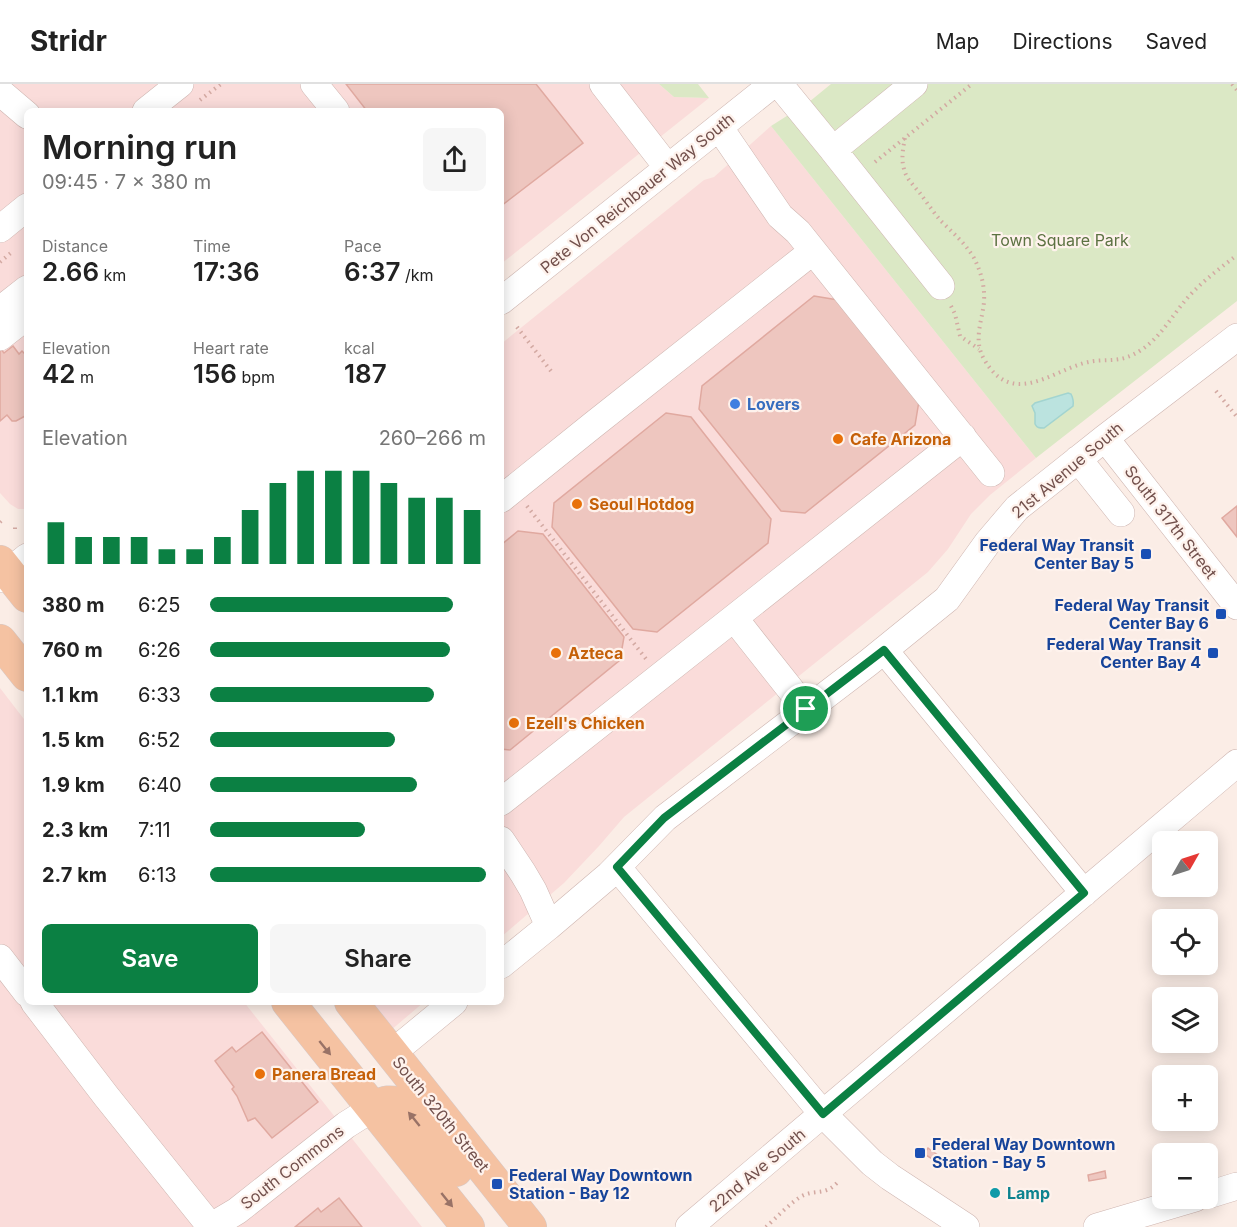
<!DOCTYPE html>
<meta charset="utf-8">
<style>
body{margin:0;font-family:Inter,sans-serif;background:#f6f6f6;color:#222;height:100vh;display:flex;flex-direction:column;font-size:22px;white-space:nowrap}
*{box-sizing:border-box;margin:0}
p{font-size:20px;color:#767676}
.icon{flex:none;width:33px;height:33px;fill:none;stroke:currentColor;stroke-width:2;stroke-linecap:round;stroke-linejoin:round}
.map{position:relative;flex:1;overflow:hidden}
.side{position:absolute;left:24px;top:24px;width:480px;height:897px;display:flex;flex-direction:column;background:#fff;border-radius:9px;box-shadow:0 3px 15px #0003}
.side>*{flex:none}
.needle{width:39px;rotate:51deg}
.buttons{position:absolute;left:1152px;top:747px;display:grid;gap:12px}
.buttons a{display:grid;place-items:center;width:66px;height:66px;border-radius:9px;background:#fff;box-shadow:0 3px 15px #0003;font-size:30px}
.pin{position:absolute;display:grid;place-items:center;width:51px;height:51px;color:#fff;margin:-26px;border:3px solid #fff;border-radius:50%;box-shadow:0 2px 6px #0007}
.round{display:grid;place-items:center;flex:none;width:63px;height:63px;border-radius:9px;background:#f6f6f6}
.summary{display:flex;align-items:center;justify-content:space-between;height:102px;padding:0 18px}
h1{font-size:33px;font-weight:600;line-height:45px}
.metrics{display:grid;grid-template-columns:repeat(3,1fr);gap:9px;height:102px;padding:6px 18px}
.metrics div{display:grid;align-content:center}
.metrics b{font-size:26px;font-weight:600}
.metrics small{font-size:16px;font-weight:400}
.metrics p{font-size:16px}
.chart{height:168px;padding:12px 18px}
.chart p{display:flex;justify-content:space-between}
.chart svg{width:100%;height:108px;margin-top:6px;stroke:#0b8043;stroke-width:6}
.action{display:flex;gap:12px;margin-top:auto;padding:12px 18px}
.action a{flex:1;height:69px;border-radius:9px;background:#0b8043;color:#fff;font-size:24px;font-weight:600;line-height:69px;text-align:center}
.action a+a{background:#f6f6f6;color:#222}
ul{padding:0 18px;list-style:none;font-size:20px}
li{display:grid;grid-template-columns:96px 72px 1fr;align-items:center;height:45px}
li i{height:15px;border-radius:8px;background:#0b8043}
header{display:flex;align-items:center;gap:36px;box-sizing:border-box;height:84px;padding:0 30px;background:#fff;border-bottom:2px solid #e0e0e0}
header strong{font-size:28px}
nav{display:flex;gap:33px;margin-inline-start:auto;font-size:21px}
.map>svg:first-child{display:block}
</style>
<header>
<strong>Stridr</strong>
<nav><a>Map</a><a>Directions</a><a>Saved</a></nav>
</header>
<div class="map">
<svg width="1237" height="1143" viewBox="0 0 1237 1143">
<rect width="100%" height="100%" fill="#fbede6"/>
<path fill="#fadcda" d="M0 0H659L674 13 709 14 501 180V27H27V425H18L10 420 0 409Z
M771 42 1036 374 990 411 971 430 948 465 928 488 624 733 599 762 564 799 501 853V260L704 96 714 93Z
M0 604 27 639V918H244L422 1143H0Z
M369 918H424L390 947Z"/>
<path fill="#dbe8c5" d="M659 0H698L709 14 674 13Z
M831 0H1237V217L1036 374 771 42 809 18Z"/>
<path fill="#bbe3df" stroke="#a2d4d0" stroke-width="1.5" d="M1068 309 1071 310C1073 314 1074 317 1073 322L1044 344C1039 344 1037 344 1035 340V329L1032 322 1035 319Z"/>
<path fill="#eec6bf" stroke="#e0a9a0" stroke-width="1.5" d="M346 0H536L583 59 501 122V27H367Z
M814 212 838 216 919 317 915 341 805 429 781 427 699 325 702 302Z
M13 262 19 270 22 267 27 272V331L16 337H12L7 331 0 337V264L4 269Z
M666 329 691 333 771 435 768 459 657 548 633 545 552 443 554 419Z
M1237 422V453L1222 434Z
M518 447 543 450 624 553 620 576 510 666 501 665V461Z
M262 948 318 1018 272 1054 255 1034 248 1037 237 1012 232 1005 234 1003 215 977 232 963 236 968Z
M928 1064 942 1074 939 1079 924 1070Z
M1105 1087 1106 1094 1089 1097 1088 1091Z
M339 1114 362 1143H295L318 1124 321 1128Z"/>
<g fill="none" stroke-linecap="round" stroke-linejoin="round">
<g stroke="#ceb5b0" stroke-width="28">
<path id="minor" d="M314 0 336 27
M603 0 668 84
M779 0 833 66 914 0
M0 8 27 31
M146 27 180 0
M719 43 780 132 798 148 991 389
M833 66 941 202
M0 145 27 123
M501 217 773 0
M0 226 27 205
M0 253 27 232
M1105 354 1237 522
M1078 375 1121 429
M501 415 593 341 813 167
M0 495 27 473
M734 534 806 625
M884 566 1084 809
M501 718 963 353
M501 756 523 789 533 806 549 842
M617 783 823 1030 872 1079 890 1093 966 1143
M0 874 27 909
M501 881 549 842 609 791 665 734 868 579 947 515 988 458 1017 424 1105 354 1237 253
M34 918 106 1012 211 1143
M392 969 454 918
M1208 1111 1237 1102
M210 1143 237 1127 346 1041 373 1024
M689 1143 1237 679
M1097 1143 1195 1114"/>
</g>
<g stroke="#d5cac9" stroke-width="34">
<path id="major" d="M0 478 27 512
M0 557 27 591
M288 918 468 1143
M351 918 530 1143
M373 1024C385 1018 391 1016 404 1022L456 1086"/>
</g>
<path stroke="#d3a9a2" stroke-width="4" stroke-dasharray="1.5 4.5" stroke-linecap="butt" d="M1232 0 1237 6
M200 16 221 0
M905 54C903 64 901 75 904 85 906 94 913 101 919 108 926 117 933 128 941 137 953 149 965 159 974 174 981 188 985 202 984 218 982 238 973 256 984 275 1011 323 1049 289 1084 279 1106 273 1119 281 1141 266 1164 251 1175 225 1195 206 1208 193 1223 182 1237 171
M875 78 972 0
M0 178 12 168
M951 222 955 230 960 252 979 265
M517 243 551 287
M1216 307 1237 333
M527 422 646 575
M0 438 2 436
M15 445V440
M766 1143C776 1134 791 1118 802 1112 816 1105 824 1112 837 1099"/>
<use href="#minor" stroke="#fff" stroke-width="27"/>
<use href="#major" stroke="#f5c2a2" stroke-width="33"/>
</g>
<defs><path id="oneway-solid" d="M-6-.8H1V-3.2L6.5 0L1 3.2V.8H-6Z" transform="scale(1.5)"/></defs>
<g fill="#997266">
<use href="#oneway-solid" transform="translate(325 964) rotate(51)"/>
<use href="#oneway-solid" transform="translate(414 1035) rotate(-129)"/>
<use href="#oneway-solid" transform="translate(447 1116) rotate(51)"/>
</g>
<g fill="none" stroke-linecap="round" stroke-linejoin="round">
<g stroke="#fff" stroke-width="12">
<path id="route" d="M884 566 1084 809 823 1030 617 783 664 734Z"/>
</g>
<use href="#route" stroke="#0b8043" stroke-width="8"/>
</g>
<circle fill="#3f7fe0" stroke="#fef2ec" stroke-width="2" cx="735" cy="320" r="6"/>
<g fill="#e8710a" stroke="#fef2ec" stroke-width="2">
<circle cx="838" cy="355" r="6"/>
<circle cx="577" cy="420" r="6"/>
<circle cx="556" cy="569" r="6"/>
<circle cx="514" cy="639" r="6"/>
<circle cx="260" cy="990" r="6"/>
</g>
<g fill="#1a4fb4" stroke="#fef2ec" stroke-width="2">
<rect x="1140" y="464" width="12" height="12" rx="3"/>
<rect x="1215" y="524" width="12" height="12" rx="3"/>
<rect x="1207" y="563" width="12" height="12" rx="3"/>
<rect x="914" y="1063" width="12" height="12" rx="3"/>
<rect x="491" y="1094" width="12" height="12" rx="3"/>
</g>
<circle fill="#0f9aa8" stroke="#fef2ec" stroke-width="2" cx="995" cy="1109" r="6"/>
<g text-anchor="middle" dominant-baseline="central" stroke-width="4.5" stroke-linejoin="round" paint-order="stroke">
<g font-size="16" fill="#72504c" stroke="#fef2ec">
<text transform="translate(637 109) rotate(-39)">Pete Von Reichbauer Way South</text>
<text transform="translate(1067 386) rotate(-40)">21st Avenue South</text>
<text transform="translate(1171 438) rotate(52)">South 317th Street</text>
<text transform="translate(441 1030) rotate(51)">South 320th Street</text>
<text transform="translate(292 1083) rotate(-38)">South Commons</text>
<text transform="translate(757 1086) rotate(-40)">22nd Ave South</text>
</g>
<g font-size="16" fill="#5c7242" stroke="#fef2ec">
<text x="1060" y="156">Town Square Park</text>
</g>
<g font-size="16" font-weight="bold" fill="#366cbe" stroke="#fef2ec" text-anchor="start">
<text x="747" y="320">Lovers</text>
</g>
<g font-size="16" font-weight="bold" fill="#c56008" stroke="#fef2ec" text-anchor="start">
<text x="850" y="355">Cafe Arizona</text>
<text x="589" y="420">Seoul Hotdog</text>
<text x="568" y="569">Azteca</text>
<text x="526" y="639">Ezell's Chicken</text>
<text x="272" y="990">Panera Bread</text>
</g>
<g font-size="16" font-weight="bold" fill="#164399" stroke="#fef2ec" text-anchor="end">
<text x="1134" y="461">Federal Way Transit<tspan x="1134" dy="18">Center Bay 5</tspan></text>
<text x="1209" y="521">Federal Way Transit<tspan x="1209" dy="18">Center Bay 6</tspan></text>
<text x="1201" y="560">Federal Way Transit<tspan x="1201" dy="18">Center Bay 4</tspan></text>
<text x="932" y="1060" text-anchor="start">Federal Way Downtown<tspan x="932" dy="18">Station - Bay 5</tspan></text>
<text x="509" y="1091" text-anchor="start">Federal Way Downtown<tspan x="509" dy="18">Station - Bay 12</tspan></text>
</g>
<g font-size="16" font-weight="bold" fill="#0d838f" stroke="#fef2ec" text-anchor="start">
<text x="1007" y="1109">Lamp</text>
</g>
</g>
</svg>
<div class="buttons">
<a><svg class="needle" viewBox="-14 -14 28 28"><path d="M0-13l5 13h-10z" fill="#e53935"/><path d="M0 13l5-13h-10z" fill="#767676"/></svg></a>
<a><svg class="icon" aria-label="locate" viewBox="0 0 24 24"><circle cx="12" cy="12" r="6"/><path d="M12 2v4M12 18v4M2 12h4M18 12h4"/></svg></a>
<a><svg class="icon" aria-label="layers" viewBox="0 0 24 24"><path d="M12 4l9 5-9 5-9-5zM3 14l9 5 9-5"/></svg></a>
<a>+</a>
<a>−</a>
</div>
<div class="pin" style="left:806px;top:625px;background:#1e9e55"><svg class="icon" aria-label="arrive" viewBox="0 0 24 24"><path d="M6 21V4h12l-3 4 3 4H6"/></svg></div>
<section class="side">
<div class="summary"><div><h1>Morning run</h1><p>09:45 · 7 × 380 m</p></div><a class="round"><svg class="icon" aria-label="share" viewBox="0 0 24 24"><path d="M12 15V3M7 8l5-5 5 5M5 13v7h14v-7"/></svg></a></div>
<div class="metrics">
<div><p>Distance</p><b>2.66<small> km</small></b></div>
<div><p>Time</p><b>17:36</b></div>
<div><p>Pace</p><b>6:37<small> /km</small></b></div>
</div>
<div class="metrics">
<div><p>Elevation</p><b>42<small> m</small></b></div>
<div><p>Heart rate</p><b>156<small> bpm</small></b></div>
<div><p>kcal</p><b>187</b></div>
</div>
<div class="chart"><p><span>Elevation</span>260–266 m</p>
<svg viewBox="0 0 160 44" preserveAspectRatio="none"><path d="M5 44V27M15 44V33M25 44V33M35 44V33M45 44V38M55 44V38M65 44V33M75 44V22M85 44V11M95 44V6M105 44V6M115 44V6M125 44V11M135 44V17M145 44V17M155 44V22"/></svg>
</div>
<ul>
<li><b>380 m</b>6:25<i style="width:88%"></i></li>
<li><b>760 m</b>6:26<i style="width:87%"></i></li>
<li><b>1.1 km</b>6:33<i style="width:81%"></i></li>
<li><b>1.5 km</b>6:52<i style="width:67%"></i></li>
<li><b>1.9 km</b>6:40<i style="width:75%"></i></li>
<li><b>2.3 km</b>7:11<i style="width:56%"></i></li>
<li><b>2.7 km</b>6:13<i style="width:100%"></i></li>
</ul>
<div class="action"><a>Save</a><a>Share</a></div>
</section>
</div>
